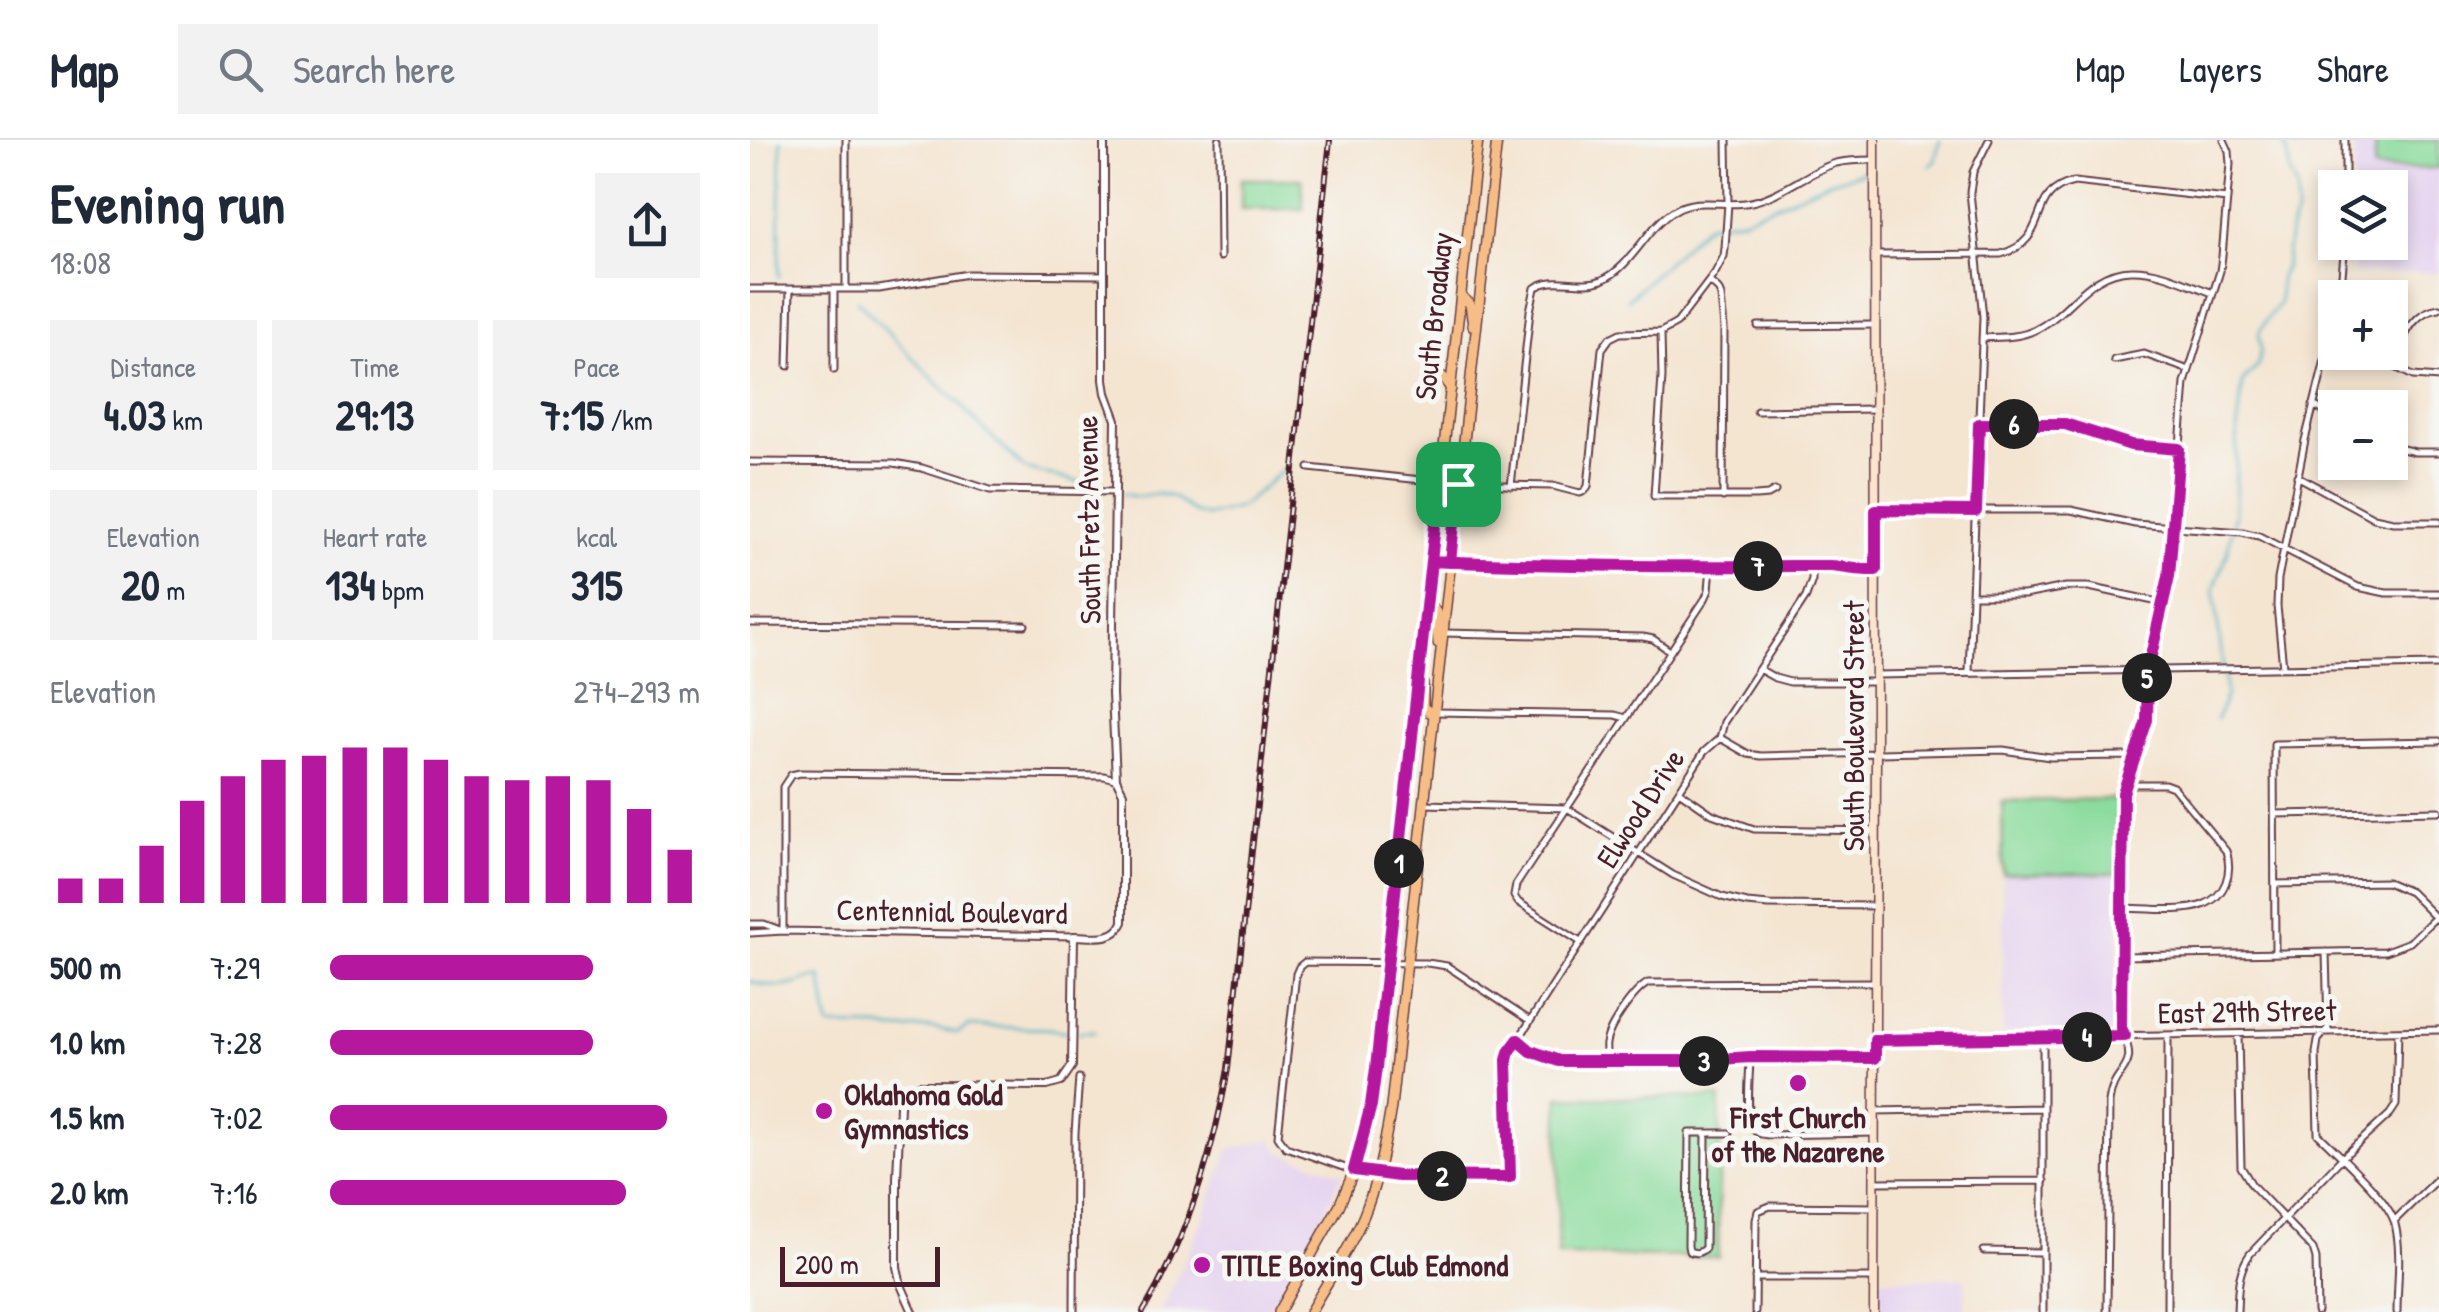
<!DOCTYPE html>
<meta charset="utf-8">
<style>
body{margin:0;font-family:"Patrick Hand",sans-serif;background:#f2f2f3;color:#1f2937;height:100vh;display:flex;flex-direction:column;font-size:38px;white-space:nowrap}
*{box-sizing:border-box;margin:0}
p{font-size:32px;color:#747a83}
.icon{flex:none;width:55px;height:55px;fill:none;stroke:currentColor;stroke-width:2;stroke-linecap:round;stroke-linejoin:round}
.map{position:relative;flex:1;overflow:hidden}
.details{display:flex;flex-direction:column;background:#fff;width:750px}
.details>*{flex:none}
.buttons{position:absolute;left:1568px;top:30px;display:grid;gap:20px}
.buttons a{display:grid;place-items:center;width:90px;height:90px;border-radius:0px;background:#fff;box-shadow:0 5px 15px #0003;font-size:50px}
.scale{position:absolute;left:30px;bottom:25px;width:160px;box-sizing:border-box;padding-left:10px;border:5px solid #4a1f2b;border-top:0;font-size:28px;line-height:35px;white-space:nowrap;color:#4a1f2b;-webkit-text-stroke:8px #f6f6f2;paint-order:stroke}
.pin{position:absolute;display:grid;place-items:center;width:85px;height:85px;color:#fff;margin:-42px;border-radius:20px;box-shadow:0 5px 15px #0006}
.km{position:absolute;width:50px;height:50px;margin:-25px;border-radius:50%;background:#222;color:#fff;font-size:28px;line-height:50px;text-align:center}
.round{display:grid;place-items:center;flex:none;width:105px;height:105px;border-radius:0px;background:#f2f2f3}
.head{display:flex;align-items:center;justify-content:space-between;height:170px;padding:0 50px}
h1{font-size:55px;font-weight:700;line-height:75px}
.metrics{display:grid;grid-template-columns:repeat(3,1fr);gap:15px;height:170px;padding:10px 50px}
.metrics div{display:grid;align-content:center;border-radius:0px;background:#f2f2f3;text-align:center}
.metrics b{font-size:42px;font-weight:700}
.metrics small{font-size:28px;font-weight:400}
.metrics p{font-size:28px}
.chart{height:280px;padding:20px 50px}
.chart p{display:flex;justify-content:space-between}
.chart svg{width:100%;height:180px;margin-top:10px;stroke:#b5179e;stroke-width:6}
ul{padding:0 50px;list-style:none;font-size:32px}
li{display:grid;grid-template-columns:160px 120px 1fr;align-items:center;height:75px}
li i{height:25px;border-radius:12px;background:#b5179e}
header{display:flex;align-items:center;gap:60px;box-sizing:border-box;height:140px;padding:0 50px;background:#fff;border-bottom:2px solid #e0e1e3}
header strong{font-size:48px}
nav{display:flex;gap:55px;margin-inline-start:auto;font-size:35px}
.search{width:700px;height:90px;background:#f2f2f3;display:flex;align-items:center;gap:25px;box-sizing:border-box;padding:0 35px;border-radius:0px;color:#747a83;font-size:38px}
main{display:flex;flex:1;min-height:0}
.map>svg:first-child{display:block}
</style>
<header>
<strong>Map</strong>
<div class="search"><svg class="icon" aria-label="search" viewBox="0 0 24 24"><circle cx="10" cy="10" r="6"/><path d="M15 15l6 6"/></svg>Search here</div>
<nav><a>Map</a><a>Layers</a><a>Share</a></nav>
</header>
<main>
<section class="details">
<div class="head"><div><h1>Evening run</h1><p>18:08</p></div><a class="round"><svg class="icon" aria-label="share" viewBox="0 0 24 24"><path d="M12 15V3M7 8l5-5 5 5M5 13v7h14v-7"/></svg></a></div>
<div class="metrics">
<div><p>Distance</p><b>4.03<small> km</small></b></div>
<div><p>Time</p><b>29:13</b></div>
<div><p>Pace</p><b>7:15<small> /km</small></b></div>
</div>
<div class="metrics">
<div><p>Elevation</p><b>20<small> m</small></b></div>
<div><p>Heart rate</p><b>134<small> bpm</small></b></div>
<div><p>kcal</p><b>315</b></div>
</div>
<div class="chart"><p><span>Elevation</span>274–293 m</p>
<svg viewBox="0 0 160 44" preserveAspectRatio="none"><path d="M5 44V38M15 44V38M25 44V30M35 44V19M45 44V13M55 44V9M65 44V8M75 44V6M85 44V6M95 44V9M105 44V13M115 44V14M125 44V13M135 44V14M145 44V21M155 44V31"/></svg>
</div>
<ul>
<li><b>500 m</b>7:29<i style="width:71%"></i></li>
<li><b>1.0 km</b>7:28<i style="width:71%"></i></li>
<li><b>1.5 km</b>7:02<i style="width:91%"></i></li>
<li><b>2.0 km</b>7:16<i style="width:80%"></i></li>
</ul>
</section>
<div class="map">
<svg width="1689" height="1172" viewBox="0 0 1689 1172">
<rect width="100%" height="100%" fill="#f6f6f2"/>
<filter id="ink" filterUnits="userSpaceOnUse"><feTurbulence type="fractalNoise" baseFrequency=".01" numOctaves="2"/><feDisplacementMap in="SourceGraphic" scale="20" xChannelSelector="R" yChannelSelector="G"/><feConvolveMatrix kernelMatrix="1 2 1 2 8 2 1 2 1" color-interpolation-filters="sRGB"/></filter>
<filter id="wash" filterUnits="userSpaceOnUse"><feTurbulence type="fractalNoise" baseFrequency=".0048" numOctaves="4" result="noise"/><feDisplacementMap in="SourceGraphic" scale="40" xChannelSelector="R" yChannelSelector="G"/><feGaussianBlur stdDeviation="2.25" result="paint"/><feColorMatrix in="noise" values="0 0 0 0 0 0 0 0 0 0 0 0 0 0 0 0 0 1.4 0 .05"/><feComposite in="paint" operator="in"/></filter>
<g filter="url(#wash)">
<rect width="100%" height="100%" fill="#f4e5d1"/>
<path fill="#e6d3f0" d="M1604 0H1689V133H1604V103L1640 102V48L1604 47Z
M1368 733 1367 893H1253V734Z
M522 999 529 1012 593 1034 562 1097 518 1172H411L451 1084 479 1010Z
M1215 1138V1172H1127V1139Z"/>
<path fill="#8bdc9d" stroke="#6a7e64" stroke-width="2.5" d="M1626 0H1689V28L1624 29Z
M491 39H552L553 69H491Z
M1368 659V733L1253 734 1252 661Z
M809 957 970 958 968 1117 808 1116Z"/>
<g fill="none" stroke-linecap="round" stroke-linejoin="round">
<path stroke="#44aec3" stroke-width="2.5" d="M1179 26 1185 20 1190 0
M29 137 31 0
M107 160 190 246 211 264 217 273 275 329 353 348
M877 160 957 84 993 79 1081 41 1113 32
M373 354 389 357 409 354 423 357 443 372 457 376 491 367 534 329
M1467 579 1476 554 1464 449 1477 415 1485 373 1487 293 1493 241 1508 226 1511 210 1509 197 1510 190 1518 177 1529 164 1530 139 1535 127 1540 91 1547 72V47L1540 33 1537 11 1531 0
M0 841C14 846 30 848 45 844 56 841 59 837 71 837L79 886 130 887 143 890 182 888 208 893 219 886 301 889 316 892
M329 892 345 891"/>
</g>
</g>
<g filter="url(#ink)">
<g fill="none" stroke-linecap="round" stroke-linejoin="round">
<g stroke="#643d44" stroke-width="9">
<path id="minor" d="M96 0V149
M469 0 470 117
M1595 0V48
M1125 115 1251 114C1304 99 1274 53 1324 42L1477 59
M959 141 968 149 971 156 974 188 973 357
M0 149H129L218 134 354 135
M84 149V230
M1590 158 1595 102
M1008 186 1125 185
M911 192 912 237 904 356H1006L1018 355 1025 351
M1232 198C1250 197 1269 198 1285 190 1320 173 1338 131 1381 130 1409 129 1437 144 1463 153
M1616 212 1663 236 1689 238
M1364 220 1394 214 1439 230
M1640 225C1653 202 1660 172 1689 168
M38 226 40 149
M1563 265 1585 277
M1007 271 1124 269
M1229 284H1315L1381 305 1428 309
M1640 306 1665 312H1689
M0 322 144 323 172 328 240 350 365 352
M559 328 709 344 803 346 830 353 835 351 838 346 852 209 860 198 870 193 911 192 927 183 965 133 974 116 975 108 978 63 977 0
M1547 336 1624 378 1643 382H1689
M761 346 780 171 785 148C804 134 830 149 852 140 883 126 896 87 925 70 948 56 976 68 1001 62 1031 56 1057 32 1086 23 1099 20 1112 20 1125 20
M1126 370H1321L1385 384 1492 392 1509 396 1608 447 1636 453H1689
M681 421 1082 427 1111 431 1126 430
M1222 455H1274L1316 447H1339L1413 463
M0 483 275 485
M693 493 893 497 903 499 920 511
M1533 527 1527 466 1528 439 1555 300 1585 180
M1009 529 1025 538 1040 542H1126
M1219 532 1233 177 1220 52 1223 32 1239 0
M1126 535 1689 525
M685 572 865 575 876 578
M970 598 998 614 1011 616 1253 610 1300 617 1374 616 1383 619
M970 598 974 582 1056 457 1062 440V427
M929 651 962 674 1004 689 1126 691
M675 664 817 668 923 735 972 757 997 763 1019 765 1126 766
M1525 674 1689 671
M1525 744 1637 742 1660 752 1689 781
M1372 768C1394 768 1433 773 1453 765 1476 756 1483 732 1476 711L1423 647 1415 644H1375
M0 784H14L30 790
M33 791V647L41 635 50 633 354 636 366 639
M0 793 33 791 324 796
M829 801 768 762 764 756 766 745 955 459 959 450 961 426
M1576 812 1578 888 1568 900 1566 913 1568 994C1588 1014 1639 1059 1645 1084 1652 1112 1647 1144 1647 1172
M1525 813 1524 604 1689 601
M1371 816 1636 811 1660 802 1689 774
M779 880 697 826 677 823 555 822 549 827 546 834 528 996 536 1007 604 1031 648 1036 761 1037 757 919 759 911 768 900 954 612 970 598
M1488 894 1491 1027 1502 1045 1563 1109 1566 1119 1567 1172
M1293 897V1172
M768 900 781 911 809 921H945L1000 917H1124
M1125 900 1689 890
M1000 917C1000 932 995 977 1003 988 1007 995 1011 994 1018 995L1124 993
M857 921C857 915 855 909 856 904 858 887 884 851 898 843L1125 842
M1124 971 1291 968
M956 993 955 1108C950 1113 946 1114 939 1111L938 1106 939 993H979
M1124 1042 1294 1041
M1645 1080 1689 1037
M1234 1111 1291 1112
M1005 1138H1124
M324 1172 325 993 329 938
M1005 1172 1006 1080 1008 1071 1020 1066 1124 1067
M1357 1172 1359 962C1364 924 1392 934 1371 888L1373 653 1397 580V529L1420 431 1435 243 1470 131 1472 116 1480 24 1479 11 1474 0
M1417 1172 1418 895
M1487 1172C1488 1150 1487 1133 1500 1114L1592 1018 1640 974 1646 965 1648 891"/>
</g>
<g stroke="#643d44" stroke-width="10">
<path id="tertiary" d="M163 1172 151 1145 147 1127V1038L150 965 157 952 170 945 297 946 311 942 322 926 324 796C342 796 365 802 373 782V653L366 639 362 554 366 280 356 253 354 240V0"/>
</g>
<g stroke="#643d44" stroke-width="11">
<path id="secondary" d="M1124 1172 1126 613 1125 0"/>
</g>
<g stroke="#643d44" stroke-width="12">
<path id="primary" d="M711 156 720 164 723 186
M681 232 693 237 701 249
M676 468 684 469 686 472 688 503
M673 544V567L679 572H685
M529 1172 589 1066 604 1031 621 965 728 0
M560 1172C578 1140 600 1109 614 1075 628 1040 635 1004 641 967L747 0"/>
</g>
<use href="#minor" stroke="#fff" stroke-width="5"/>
<use href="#tertiary" stroke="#fff" stroke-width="6"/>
<use href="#secondary" stroke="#fbe5cf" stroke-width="8"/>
<use href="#primary" stroke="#f6be86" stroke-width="9"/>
<g stroke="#4a1f2b" stroke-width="6">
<path id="rail" d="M393 1172C438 1096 463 1015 478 929L580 0"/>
</g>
<use href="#rail" stroke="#f6f6f2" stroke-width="2.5" stroke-dasharray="8" stroke-linecap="butt"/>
</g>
</g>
<g fill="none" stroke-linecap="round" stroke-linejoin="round" filter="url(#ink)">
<g stroke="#fff" stroke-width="20">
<path id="route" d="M708 344 700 422 681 421 626 928 621 965 604 1030 648 1036 760 1037 757 920 759 912 768 900 781 911 809 921H944L1000 917 1125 918V900L1375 896 1371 888 1373 653 1397 580 1398 529 1419 436 1429 309 1381 305 1315 284H1229L1226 371 1126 370V430C1110 431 1096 427 1080 426 1068 426 1055 426 1042 426 922 427 801 426 681 421L690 341 708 344"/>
</g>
<use href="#route" stroke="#b5179e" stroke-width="12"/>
</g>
<g fill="#b5179e" stroke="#f6f6f2" stroke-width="4">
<circle cx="1048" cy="943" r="10"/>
<circle cx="74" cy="971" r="10"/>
<circle cx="452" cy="1125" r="10"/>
</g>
<g text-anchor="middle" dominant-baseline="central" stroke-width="10" stroke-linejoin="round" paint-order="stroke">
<g font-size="30" fill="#4a1f2b" stroke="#f6f6f2">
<text transform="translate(683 176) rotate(-84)">South Broadway</text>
<text transform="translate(338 380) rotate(-91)">South Fretz Avenue</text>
<text transform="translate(1103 586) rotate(-90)">South Boulevard Street</text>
<text transform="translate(890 668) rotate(-57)">Elwood Drive</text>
<text transform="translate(202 771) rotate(1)">Centennial Boulevard</text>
<text transform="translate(1497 871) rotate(-1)">East 29th Street</text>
</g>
<g font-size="30" font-weight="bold" fill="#4a1f2b" stroke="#f6f6f2" text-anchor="start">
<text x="94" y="954">Oklahoma Gold<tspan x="94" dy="34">Gymnastics</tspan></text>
<text x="1048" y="977" text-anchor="middle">First Church<tspan x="1048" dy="34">of the Nazarene</tspan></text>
<text x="472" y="1125">TITLE Boxing Club Edmond</text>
</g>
</g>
</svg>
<div class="buttons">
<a><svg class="icon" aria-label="layers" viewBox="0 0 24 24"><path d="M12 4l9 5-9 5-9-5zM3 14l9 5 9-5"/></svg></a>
<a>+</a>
<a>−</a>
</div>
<div class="scale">200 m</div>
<div class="pin" style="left:708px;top:344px;background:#1e9e55"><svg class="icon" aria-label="arrive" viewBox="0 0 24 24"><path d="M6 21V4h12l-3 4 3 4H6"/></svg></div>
<b class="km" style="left:649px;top:723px">1</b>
<b class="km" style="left:692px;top:1036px">2</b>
<b class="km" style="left:954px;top:921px">3</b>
<b class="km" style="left:1337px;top:897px">4</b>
<b class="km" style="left:1397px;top:538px">5</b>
<b class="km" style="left:1264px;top:284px">6</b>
<b class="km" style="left:1008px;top:426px">7</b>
</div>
</main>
